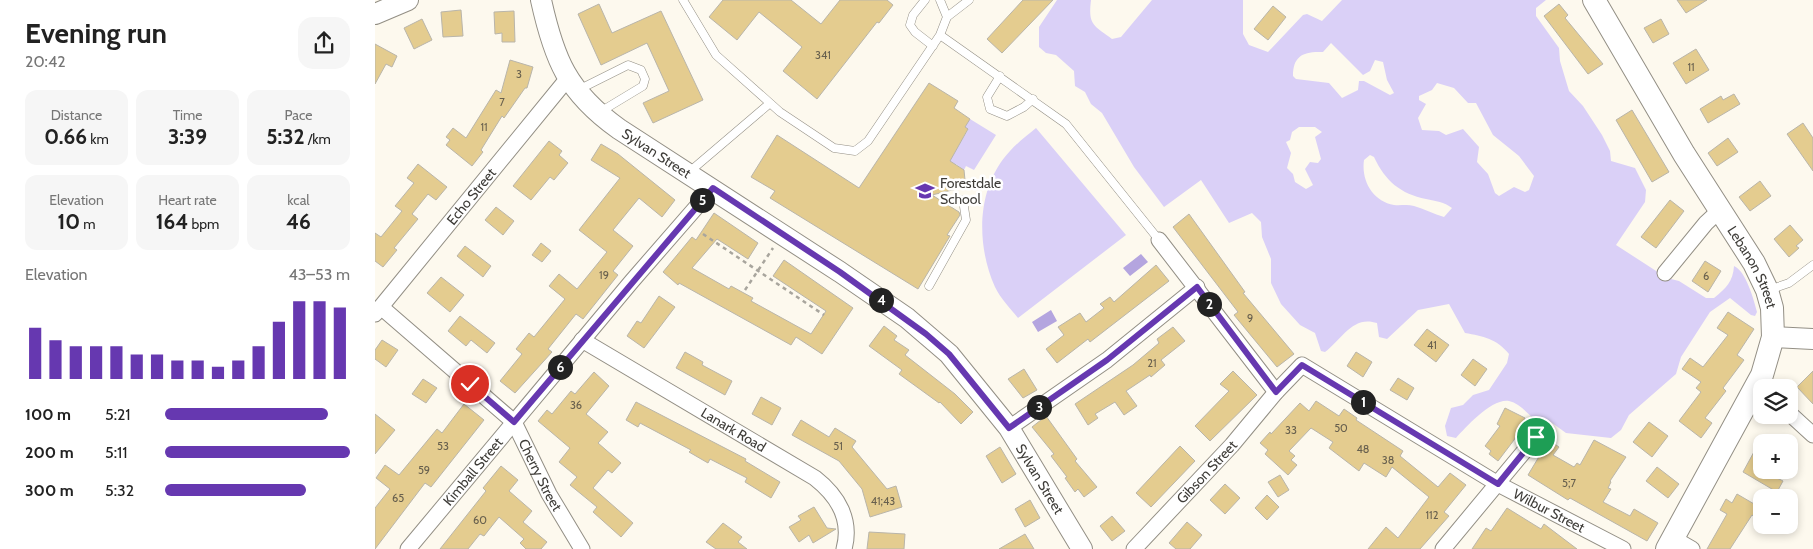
<!DOCTYPE html>
<meta charset="utf-8">
<style>
body{margin:0;font-family:Cabin,sans-serif;background:#f6f6f6;color:#222;height:100vh;display:flex;flex-direction:column;font-size:19px;white-space:nowrap}
*{box-sizing:border-box;margin:0}
p{font-size:16px;color:#767676}
.icon{flex:none;width:28px;height:28px;fill:none;stroke:currentColor;stroke-width:2;stroke-linecap:round;stroke-linejoin:round}
.map{position:relative;flex:1;overflow:hidden}
.details{display:flex;flex-direction:column;background:#fff;width:375px}
.details>*{flex:none}
.tools{position:absolute;left:1378px;top:379px;display:grid;gap:10px}
.tools a{display:grid;place-items:center;width:45px;height:45px;border-radius:10px;background:#fff;box-shadow:0 2px 8px #0003;font-size:25px}
.pin{position:absolute;display:grid;place-items:center;width:42px;height:42px;color:#fff;margin:-21px;border:2px solid #fff;border-radius:50%;box-shadow:0 1px 5px #0007}
.km{position:absolute;width:25px;height:25px;margin:-12px;border-radius:50%;background:#222;color:#fff;font-size:14px;line-height:25px;text-align:center}
.round{display:grid;place-items:center;flex:none;width:52px;height:52px;border-radius:15px;background:#f6f6f6}
.overview{display:flex;align-items:center;justify-content:space-between;height:85px;padding:0 25px}
h1{font-size:28px;font-weight:800;line-height:38px}
.stats{display:grid;grid-template-columns:repeat(3,1fr);gap:8px;height:85px;padding:5px 25px}
.stats div{display:grid;align-content:center;border-radius:12px;background:#f6f6f6;text-align:center}
.stats b{font-size:21px;font-weight:800}
.stats small{font-size:14px;font-weight:400}
.stats p{font-size:14px}
.chart{height:140px;padding:10px 25px}
.chart p{display:flex;justify-content:space-between}
.chart svg{width:100%;height:90px;margin-top:5px;stroke:#6638b0;stroke-width:6}
ul{padding:0 25px;list-style:none;font-size:16px}
li{display:grid;grid-template-columns:80px 60px 1fr;align-items:center;height:38px}
li i{height:12px;border-radius:6px;background:#6638b0}
main{display:flex;flex:1;min-height:0}
.map>svg:first-child{display:block}
</style>
<main>
<section class="details">
<div class="overview"><div><h1>Evening run</h1><p>20:42</p></div><a class="round"><svg class="icon" aria-label="share" viewBox="0 0 24 24"><path d="M12 15V3M7 8l5-5 5 5M5 13v7h14v-7"/></svg></a></div>
<div class="stats">
<div><p>Distance</p><b>0.66<small> km</small></b></div>
<div><p>Time</p><b>3:39</b></div>
<div><p>Pace</p><b>5:32<small> /km</small></b></div>
</div>
<div class="stats">
<div><p>Elevation</p><b>10<small> m</small></b></div>
<div><p>Heart rate</p><b>164<small> bpm</small></b></div>
<div><p>kcal</p><b>46</b></div>
</div>
<div class="chart"><p><span>Elevation</span>43–53 m</p>
<svg viewBox="0 0 160 44" preserveAspectRatio="none"><path d="M5 44V19M15 44V25M25 44V28M35 44V28M45 44V28M55 44V32M65 44V32M75 44V35M85 44V35M95 44V38M105 44V35M115 44V28M125 44V16M135 44V6M145 44V6M155 44V9"/></svg>
</div>
<ul>
<li><b>100 m</b>5:21<i style="width:88%"></i></li>
<li><b>200 m</b>5:11<i style="width:100%"></i></li>
<li><b>300 m</b>5:32<i style="width:76%"></i></li>
</ul>
</section>
<div class="map">
<svg width="1438" height="549" viewBox="0 0 1438 549">
<rect width="100%" height="100%" fill="#fdf9ee"/>
<path fill="#dad0f7" fill-rule="evenodd" d="M682 0H716C713 25 718 25 737 39L746 37 777 0H868V34L874 45 893 52 928 15 932 14 947 21 967 0H1171L1161 8V16L1184 48 1185 61 1194 91 1208 106 1227 135 1235 151 1236 161 1260 168 1271 190 1270 202 1241 245 1292 278 1304 281 1331 298H1339C1351 288 1358 282 1359 266 1371 271 1379 300 1382 312L1380 316 1376 315 1355 298 1335 312 1306 357 1301 374 1254 415 1246 430 1236 438 1191 433 1173 420 1159 419C1152 413 1144 403 1134 401 1117 398 1091 427 1081 438L1072 436 1070 426 1076 408 1088 405 1098 395 1114 390 1132 363 1134 354C1122 339 1108 336 1090 333L1074 304 1043 310 1012 339 1004 337 1002 323C978 315 967 339 950 352L946 351 940 333 925 325 906 304 896 283V259L887 237 886 222 877 213 854 223 826 180 789 207 759 167 727 113 716 104 710 92 700 86 699 71 681 55 671 53 664 47V27ZM956 43 988 75 995 71 1000 60 1008 62 1012 80 1019 93 1015 95 989 81H984L983 90 967 98 954 83 921 79 918 76C918 56 928 51 948 52ZM1062 83 1079 88 1093 103H1101L1118 135 1144 156 1159 176 1154 190 1150 192 1139 187 1124 196 1120 193 1113 174 1102 162 1104 147 1088 129 1071 135 1064 131 1047 130 1043 118 1051 104 1044 100V96L1057 90ZM924 127H940L947 132 940 137 946 159 943 163 935 162 930 169 938 185 931 189 920 182 918 174 912 168 916 153 911 142 915 140 917 132ZM995 155 999 157C1010 181 1026 194 1051 199 1061 201 1069 202 1077 208L1069 217C1059 214 1049 209 1039 206 1032 204 1025 206 1019 205 998 201 986 181 989 160Z
M595 119 621 135 599 170 591 166 589 170 581 164H576L574 160H575L593 130 590 127Z
M661 128 751 235 643 318C636 309 625 298 620 287 601 245 601 187 635 151 643 142 653 135 661 128Z"/>
<path fill="#b4a5df" d="M766 254 773 262 755 276 748 268Z
M676 310 682 321 663 332 657 322Z"/>
<path fill="#e4cc8f" stroke="#b9b5aa" d="M348 0H416L446 24 465 0H512L518 5 504 23 502 22 442 99 408 71 427 47 384 12 362 40 334 17Z
M648 0H678L627 53 612 39Z
M1302 0H1332L1311 13Z
M224 4 237 33 286 11 328 100 278 123 268 103 294 91 272 43 226 65 203 14Z
M1184 4 1193 15 1190 18 1228 64 1213 74 1169 16Z
M898 6 911 17 893 40 879 29Z
M86 10 88 36 68 37 66 12Z
M139 11 140 42H127V33L120 34 119 12Z
M47 19 57 40 39 49 29 28Z
M1286 19 1294 34 1278 43 1269 28Z
M0 44 22 56 17 67 11 64 0 84Z
M1321 49 1334 70 1311 84 1298 63Z
M135 60 158 67 152 88H150L129 118 127 116 106 150 108 152 97 166 71 145 75 140 71 137 78 128 91 138 121 90 126 93Z
M554 83 583 101 579 108 595 119 590 127 593 129 575 161 589 170 590 180 585 188 557 195 584 212 585 215 572 235 575 236 543 289 395 198 400 191 376 177 402 135 484 188Z
M1359 94 1365 104 1333 123 1325 109 1346 96 1348 100Z
M1257 110 1294 172 1277 182 1241 120Z
M1428 123 1438 138V171L1412 134Z
M1353 138 1363 152 1342 166 1333 153Z
M174 141 187 151 184 155 193 163 179 180 175 177 156 200 138 186Z
M226 144 243 154 300 200 287 217 264 198 238 230 258 246 238 271 243 275 208 319 201 314 173 349 177 352 140 393 125 381 147 354 141 349 154 333 159 337 190 299 174 286 184 274 202 289 232 252 204 230 245 178 216 160Z
M43 164 72 187 61 200 53 194 37 214 43 219 19 248 22 250 8 267 0 261V233L6 237 27 211 20 206 39 183 32 178Z
M1385 181 1396 196 1375 211 1364 197Z
M1295 200 1309 211 1281 248 1266 237Z
M121 207 139 221 128 235 110 220Z
M339 213 383 243 373 259 342 239 317 268 354 289 356 286 378 298 376 301 436 334 451 311 398 276 409 260 478 308 447 354 421 337 416 345 304 283 303 285 288 272 317 237 321 240Z
M814 214 870 292 868 293 919 354 902 367 859 315 863 312 798 227Z
M1415 225 1428 240 1421 246 1424 248 1414 257 1399 239Z
M166 243 176 251 167 262 157 255Z
M90 246 116 266 108 277 82 256Z
M1330 261 1346 271 1333 292 1317 281Z
M781 265 794 281 715 342 713 339 682 363 671 349 689 335 683 327 705 313 711 322 729 308 725 304 735 297 739 302Z
M66 277 89 295 75 312 52 293Z
M284 296 300 307 269 348 252 336 262 321 266 323Z
M1353 312 1379 329 1362 355 1369 360 1348 388 1351 391 1330 418 1337 423 1326 438 1304 421 1326 392 1321 388 1326 382 1307 369 1315 358 1328 367 1353 335 1342 328Z
M85 316 120 343 112 353 96 340 91 346 73 331Z
M509 326 522 336 519 340 534 350 530 355 580 394 598 412 586 424 565 402 564 403 524 374 527 370 494 346Z
M798 327 810 341 786 360 790 365 776 377 775 375 751 391 762 406 749 415 740 402 720 414 723 418 713 425 700 404 758 365 784 343 782 339Z
M1052 329 1074 345 1061 362 1039 345Z
M7 340 23 350 11 367 0 359V350Z
M310 352 328 362 327 365 357 381 350 395 301 368Z
M981 352 997 362 988 377 972 366Z
M1098 359 1112 369 1100 386 1086 375Z
M649 369 662 390 648 398 633 379Z
M858 371 882 395 835 441 820 426 854 391 845 384Z
M1438 371V404L1422 387Z
M219 372 234 386 211 414 233 432 223 443 246 463 237 473 233 470 218 488 258 523 246 537 218 512 222 507 195 485 202 477 184 462 195 448 163 421 172 410 177 414 196 391 200 394Z
M1023 378 1039 388 1032 400 1015 390Z
M48 379 62 388 51 403 37 394Z
M386 397 406 408 397 425 377 414Z
M941 401 964 416 969 409 982 418 981 420 1028 451 1025 456 1063 487 1075 473 1091 485 1069 512 1074 516 1045 549H993L1011 527 1023 538 1054 497 1017 467 1011 477 989 463 984 471 954 448 958 442 936 428 914 451 920 456 916 460 922 465 913 475 890 454 893 450 885 443 895 432 896 434 925 403 934 411Z
M261 402 371 459 370 461 405 482 396 498 370 482 372 478 335 459 333 463 314 452 316 450 265 423 263 427 251 420Z
M89 404 109 420 56 487 50 483 0 549V508L15 489 1 478 10 465 24 475 62 429 67 433Z
M1130 408 1150 418 1139 440 1123 461 1114 454 1116 451 1110 446 1125 426 1122 424Z
M0 414 20 430 0 454Z
M671 416 702 459 700 461 722 487 709 497 703 489 700 492 690 478 692 477 676 456 679 454 657 427Z
M426 420 454 437 460 428 481 441 477 447 512 489 521 486 527 507 495 517 487 489 464 461 417 435Z
M1274 422 1293 436 1277 457 1258 442Z
M1386 439V470L1408 481 1402 492 1368 472Z
M1174 440 1184 447 1178 455 1199 467 1202 463 1205 465 1219 440 1251 457 1235 481 1236 482 1233 488 1236 489 1228 502 1255 516 1259 509 1283 523 1272 541 1195 498 1193 500 1153 475Z
M805 446 820 461 776 507 761 493Z
M625 447 641 474 627 483 611 456Z
M126 466 143 480 134 491 157 511 148 522 172 542 166 549H151L145 543 149 539 124 517 109 536 105 534 93 549H65L111 491 108 488Z
M1282 467 1304 484 1293 498 1271 481Z
M905 475 914 490 903 497 893 482Z
M850 484 865 498 850 514 835 500Z
M1362 494 1386 508V521L1377 515 1355 549H1332L1352 514 1345 510 1351 499 1357 503Z
M892 495 904 507 892 520 880 508Z
M655 500 665 518 650 527 640 509Z
M439 507 452 528 461 529 438 543 434 535 424 542 414 527 426 520 423 516Z
M1132 508 1166 529 1169 524 1202 549H1097L1111 528 1116 531Z
M737 516 750 531 737 541 725 526Z
M812 522 827 535 815 549H801L794 543Z
M348 523 367 537 363 542 372 549H341L331 542Z
M494 532 530 534 529 549H492Z
M650 534 659 549H624Z"/>
<g fill="none" stroke-linecap="round" stroke-linejoin="round">
<g stroke="#938f85" stroke-width="9">
<path id="service" d="M308 0 341 55 405 112 459 148 480 151 493 141 565 35
M550 0 538 15 535 25 540 32 558 46
M565 0 572 17 565 35 691 124 784 240
M572 17 594 0
M625 76 612 97 615 109 632 116 649 107 658 99
M203 90 253 65 266 70 270 79 268 86 225 112
M313 173 394 104
M554 286 591 220 588 200
M1394 290 1414 283 1438 265"/>
</g>
<g stroke="#938f85" stroke-width="17">
<g id="minor">
<path d="M784 240 901 392"/>
<path d="M1290 273 1331 223 1345 210"/>
<path id="s1" d="M6 307 139 422 174 494 207 549"/>
<path id="s2" d="M0 314 193 78"/>
<path id="s3" d="M207 340 440 478C463 496 477 520 469 549"/>
<path d="M1414 413 1438 435"/>
<path d="M634 428 732 360 822 287"/>
<path d="M1298 538 1317 549"/>
<path id="s4" d="M33 549 257 281 338 188"/>
<path id="s5" d="M759 549 857 445 901 392 927 365 1123 484 1248 549"/>
<path d="M1068 549 1161 437"/>
</g>
</g>
<g stroke="#938f85" stroke-width="22">
<g id="tertiary">
<path id="s6" d="M166 0C179 59 192 92 244 129L465 272 532 318 574 354 634 428 707 549"/>
<path d="M0 14 33 0"/>
<path d="M1398 337 1438 339"/>
</g>
</g>
<g stroke="#938f85" stroke-width="24">
<g id="secondary">
<path id="s7" d="M1219 0 1309 154 1379 263 1392 290 1397 308 1398 337 1387 375 1292 549"/>
</g>
</g>
<path stroke="#a8a59d" stroke-width="2.5" stroke-dasharray="4 4" stroke-linecap="butt" d="M328 234 449 315
M370 290 398 248"/>
<use href="#service" stroke="#fff" stroke-width="8"/>
<use href="#minor" stroke="#fff" stroke-width="15"/>
<use href="#tertiary" stroke="#fff" stroke-width="20"/>
<use href="#secondary" stroke="#fff" stroke-width="22"/>
</g>
<g fill="none" stroke-linecap="round" stroke-linejoin="round">
<g stroke="#fff" stroke-width="10">
<path id="route" d="M95 384 139 422 338 188 465 272 551 334 574 354 634 428 732 360 822 287 901 392 927 365 1123 484 1161 437"/>
</g>
<use href="#route" stroke="#6638b0" stroke-width="6"/>
</g>
<defs>
<g id="school-bare" transform="scale(1.5)"><path d="M0-5L7-2L0 1L-7-2ZM-4 1L0 2.5L4 1V4Q0 6-4 4Z" fill="#6638b0" stroke="#fff" stroke-width="2.5" paint-order="stroke"/></g>
</defs>
<g fill-rule="evenodd">
<use href="#school-bare" x="550" y="191"/>
</g>
<g text-anchor="middle" dominant-baseline="central" stroke-width="5" stroke-linejoin="round" paint-order="stroke">
<g font-size="11" fill="#68604e">
<text x="448" y="55">341</text>
<text x="1316" y="67">11</text>
<text x="144" y="74">3</text>
<text x="127" y="102">7</text>
<text x="109" y="127">11</text>
<text x="229" y="275">19</text>
<text x="1331" y="276">6</text>
<text x="875" y="318">9</text>
<text x="1057" y="345">41</text>
<text x="777" y="363">21</text>
<text x="201" y="405">36</text>
<text x="966" y="428">50</text>
<text x="916" y="430">33</text>
<text x="68" y="446">53</text>
<text x="463" y="446">51</text>
<text x="988" y="449">48</text>
<text x="1013" y="460">38</text>
<text x="49" y="470">59</text>
<text x="1194" y="483">5;7</text>
<text x="23" y="498">65</text>
<text x="508" y="501">41;43</text>
<text x="1057" y="515">112</text>
<text x="105" y="520">60</text>
</g>
<g font-size="14" fill="#3e3c38" stroke="#fff">
<text stroke="none"><textPath href="#s6" startOffset="200">Sylvan Street</textPath></text>
<text stroke="none"><textPath href="#s2" startOffset="152">Echo Street</textPath></text>
<text stroke="none"><textPath href="#s7" startOffset="311">Lebanon Street</textPath></text>
<text stroke="none"><textPath href="#s3" startOffset="176">Lanark Road</textPath></text>
<text stroke="none"><textPath href="#s4" startOffset="101">Kimball Street</textPath></text>
<text stroke="none"><textPath href="#s5" startOffset="106">Gibson Street</textPath></text>
<text stroke="none"><textPath href="#s1" startOffset="235">Cherry Street</textPath></text>
<text stroke="none"><textPath href="#s6" startOffset="710">Sylvan Street</textPath></text>
<text stroke="none"><textPath href="#s5" startOffset="536">Wilbur Street</textPath></text>
</g>
<g font-size="14" fill="#3e3c38" stroke="#fff" text-anchor="start">
<text x="565" y="183">Forestdale<tspan x="565" dy="16">School</tspan></text>
</g>
</g>
</svg>
<div class="tools">
<a><svg class="icon" aria-label="layers" viewBox="0 0 24 24"><path d="M12 4l9 5-9 5-9-5zM3 14l9 5 9-5"/></svg></a>
<a>+</a>
<a>−</a>
</div>
<div class="pin" style="left:1161px;top:437px;background:#1e9e55"><svg class="icon" aria-label="arrive" viewBox="0 0 24 24"><path d="M6 21V4h12l-3 4 3 4H6"/></svg></div>
<div class="pin" style="left:95px;top:384px;background:#d93025"><svg class="icon" aria-label="check" viewBox="0 0 24 24"><path d="M5 12l5 5 9-10"/></svg></div>
<b class="km" style="left:988px;top:402px">1</b>
<b class="km" style="left:834px;top:304px">2</b>
<b class="km" style="left:664px;top:407px">3</b>
<b class="km" style="left:506px;top:300px">4</b>
<b class="km" style="left:327px;top:200px">5</b>
<b class="km" style="left:185px;top:367px">6</b>
</div>
</main>
